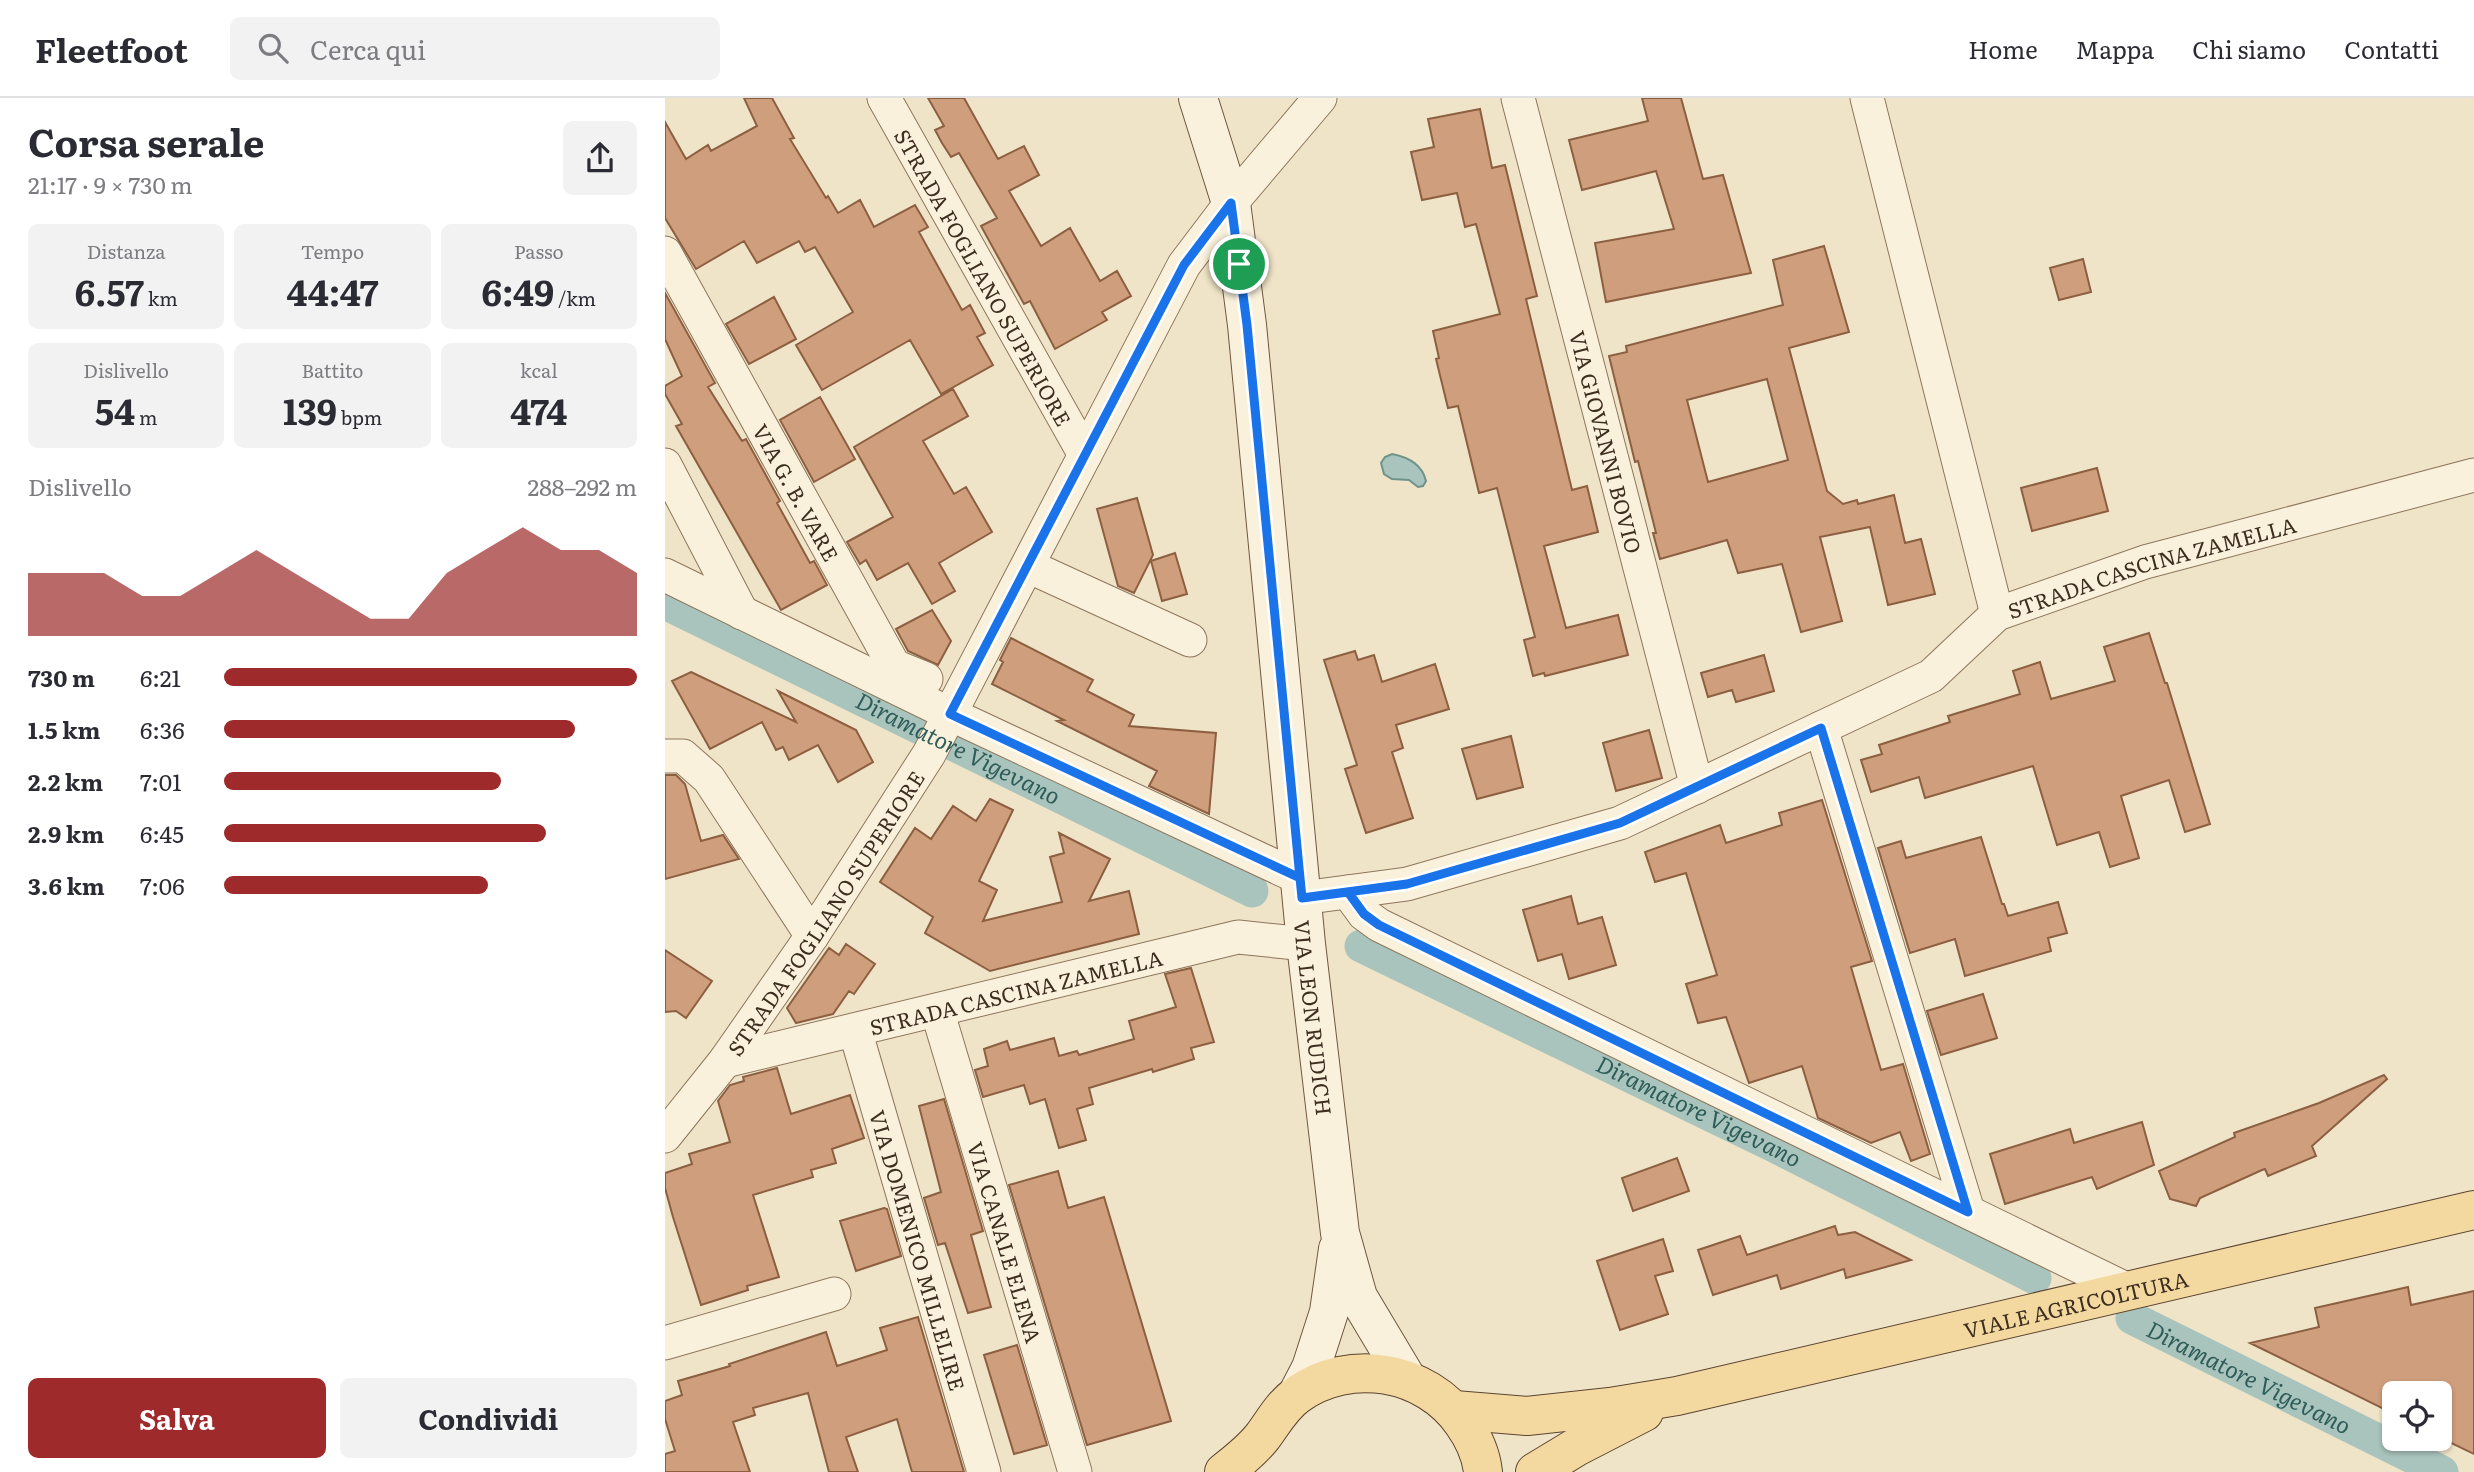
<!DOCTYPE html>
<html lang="it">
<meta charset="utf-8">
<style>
body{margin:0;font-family:Literata,serif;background:#f2f2f3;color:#2b2b33;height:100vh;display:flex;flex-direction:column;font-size:26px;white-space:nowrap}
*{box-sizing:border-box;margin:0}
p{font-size:23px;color:#7c7c81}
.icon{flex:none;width:38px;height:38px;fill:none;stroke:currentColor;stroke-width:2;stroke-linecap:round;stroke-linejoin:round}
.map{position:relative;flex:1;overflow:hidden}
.drawer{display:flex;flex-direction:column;background:#fff;width:665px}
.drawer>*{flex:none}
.fabs{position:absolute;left:1717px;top:1283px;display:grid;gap:14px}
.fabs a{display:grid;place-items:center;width:70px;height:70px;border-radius:10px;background:#fff;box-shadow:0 2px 5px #0004;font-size:35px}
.pin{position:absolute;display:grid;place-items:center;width:60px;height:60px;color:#fff;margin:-30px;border:4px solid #fff;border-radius:50%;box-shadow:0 2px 7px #0007}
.round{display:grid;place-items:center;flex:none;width:74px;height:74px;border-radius:10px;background:#f2f2f3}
.summary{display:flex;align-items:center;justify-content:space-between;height:119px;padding:0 28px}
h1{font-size:38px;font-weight:700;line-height:52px}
.figures{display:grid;grid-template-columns:repeat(3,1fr);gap:10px;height:119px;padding:7px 28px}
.figures div{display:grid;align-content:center;border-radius:10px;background:#f2f2f3;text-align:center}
.figures b{font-size:35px;font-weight:700}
.figures small{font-size:19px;font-weight:400}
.figures p{font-size:19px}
.chart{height:196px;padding:14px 28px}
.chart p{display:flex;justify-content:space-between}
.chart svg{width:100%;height:126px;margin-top:7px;fill:#9e2a2b;opacity:.7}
.button{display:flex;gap:14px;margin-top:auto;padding:14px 28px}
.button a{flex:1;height:80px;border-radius:10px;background:#9e2a2b;color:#fff;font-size:28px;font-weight:700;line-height:80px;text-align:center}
.button a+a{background:#f2f2f3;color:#2b2b33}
ul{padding:0 28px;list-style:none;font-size:23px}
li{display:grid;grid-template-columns:112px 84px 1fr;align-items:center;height:52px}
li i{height:18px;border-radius:9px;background:#9e2a2b}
header{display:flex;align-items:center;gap:42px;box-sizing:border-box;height:98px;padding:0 35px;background:#fff;border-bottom:2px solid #e1e1e2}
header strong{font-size:33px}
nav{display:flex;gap:38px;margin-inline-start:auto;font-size:24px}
.search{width:490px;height:63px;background:#f2f2f3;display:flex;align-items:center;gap:18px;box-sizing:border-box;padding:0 24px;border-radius:10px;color:#7c7c81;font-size:26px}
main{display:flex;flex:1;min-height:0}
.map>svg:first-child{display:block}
</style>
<header>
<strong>Fleetfoot</strong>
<div class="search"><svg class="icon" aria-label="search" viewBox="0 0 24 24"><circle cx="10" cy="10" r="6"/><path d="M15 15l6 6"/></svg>Cerca qui</div>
<nav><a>Home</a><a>Mappa</a><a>Chi siamo</a><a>Contatti</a></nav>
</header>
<main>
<section class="drawer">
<div class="summary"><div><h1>Corsa serale</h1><p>21:17 · 9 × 730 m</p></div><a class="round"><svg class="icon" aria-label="share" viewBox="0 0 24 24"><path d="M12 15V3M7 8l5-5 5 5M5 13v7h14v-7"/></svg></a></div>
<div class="figures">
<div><p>Distanza</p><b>6.57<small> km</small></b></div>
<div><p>Tempo</p><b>44:47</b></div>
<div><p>Passo</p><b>6:49<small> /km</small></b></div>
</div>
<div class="figures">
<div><p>Dislivello</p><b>54<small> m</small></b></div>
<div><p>Battito</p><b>139<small> bpm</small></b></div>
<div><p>kcal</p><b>474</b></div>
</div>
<div class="chart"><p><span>Dislivello</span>288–292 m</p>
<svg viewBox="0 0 160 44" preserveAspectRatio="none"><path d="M0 44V22L10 22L20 22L30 30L40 30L50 22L60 14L70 22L80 30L90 38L100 38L110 22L120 14L130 6L140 14L150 14L160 22V44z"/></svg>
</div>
<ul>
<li><b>730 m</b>6:21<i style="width:100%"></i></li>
<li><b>1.5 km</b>6:36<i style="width:85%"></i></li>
<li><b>2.2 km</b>7:01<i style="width:67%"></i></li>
<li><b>2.9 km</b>6:45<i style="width:78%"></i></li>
<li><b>3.6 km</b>7:06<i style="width:64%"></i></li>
</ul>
<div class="button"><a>Salva</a><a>Condividi</a></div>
</section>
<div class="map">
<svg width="1809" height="1374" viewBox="0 0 1809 1374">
<rect width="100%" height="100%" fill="#f0e4c8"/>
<path fill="#a9c4bc" stroke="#6f938a" stroke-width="2" d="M727 356C743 359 757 366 761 383L758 388 753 389 744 382 727 381 719 376 716 365 720 359Z"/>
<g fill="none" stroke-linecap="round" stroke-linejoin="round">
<g stroke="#a9c4bc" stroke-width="33">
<path id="s1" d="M0 505 587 793"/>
<path id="s2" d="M696 848 1109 1048 1370 1180"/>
<path id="s3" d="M1467 1220 1777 1374"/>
</g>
</g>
<path fill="#cf9f7d" stroke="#8d5f41" stroke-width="2" fill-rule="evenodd" d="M79 0H107L129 40 125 41 161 100 163 98 173 115 195 102 209 129 250 107 263 129 254 134 297 212 305 207 320 235 312 239 328 267 276 296 245 242 157 292 131 247 188 214 150 149 140 154 134 143 92 165 79 143 31 171 0 120V24L21 61 43 47 46 53 92 28Z
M263 0H299L333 61 359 48 374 77 344 93 376 148 405 130 435 183 452 173 466 198 437 214 442 222 390 251 365 203 359 206 316 128 332 120 294 55 286 59 277 45 270 32 279 28Z
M977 0H1016L1038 81 1058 77 1086 175 941 204 930 145 1009 131 991 73 917 92 904 42 983 23Z
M815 11 827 70 840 67 872 198 861 201 907 392 922 388 933 434 879 448 901 530 953 517 963 557 880 578 879 575 868 578 859 542 870 539 832 390 814 395 793 308 783 310 771 261 774 260 768 233 835 216 811 126 800 129 792 95 757 102 746 54 769 49 763 21Z
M1159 148 1184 234 1124 250 1162 393 1178 406 1192 402 1193 406 1229 397 1240 445 1256 441 1270 496 1223 507 1205 429 1155 439 1177 523 1136 534 1117 466 1073 475 1062 442 995 461 988 435H991L973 363 970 364 944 258 962 254 961 248 1118 207 1108 162ZM1102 281 1123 362 1043 384 1022 302Z
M1418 161 1426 194 1394 202 1385 170Z
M0 195 50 285 43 289 77 343 81 341 115 403 112 405 145 465 149 463 162 487 116 512 11 328 17 326 0 296V288L17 278 0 241Z
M109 199 131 241 84 266 61 226Z
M288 291 303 318 258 343 289 396 301 389 327 434 274 465 290 493 267 506 243 465 212 482 201 462 195 466 182 444 228 419 189 349Z
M155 299 190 361 149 384 115 322Z
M1432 370 1443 413 1367 433 1356 390Z
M472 400 488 457 469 495 453 488 432 411Z
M510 455 522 496 497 503 486 463Z
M267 512 286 543 273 567 243 553 231 531Z
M1484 535 1500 585H1502L1545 726 1520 734 1504 682 1456 698 1474 760 1445 769 1434 734 1392 747 1368 668 1260 700 1254 679 1206 694 1196 662 1217 656 1214 647 1285 624 1283 618 1355 596 1348 573 1375 564 1386 601 1450 583 1439 549Z
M346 540 428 582 422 593 469 617 464 628 551 635 544 716 484 688 492 673 392 623 399 622 327 586 338 564 335 562Z
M690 553 693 562 709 557 717 584 770 566 784 611 731 627 738 650 727 654 748 720 701 735 680 671 692 667 659 562Z
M1099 557 1109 593 1071 604 1067 592 1043 599 1036 575Z
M26 574 131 624 113 593 191 632 208 664 173 684 153 647 124 662 118 649 111 652 97 624 45 651 7 583Z
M984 632 997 680 951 693 938 645Z
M846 638 858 689 812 701 797 651Z
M0 677H11L20 686 36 743 58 737 74 761 0 781Z
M325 701 348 712 314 783 332 792 318 823 397 804 385 759 399 755 394 735 445 761 424 803 464 793 474 836 325 873 260 835 268 819 215 784 250 730 266 741 288 708 311 723Z
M1157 702 1207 863 1186 869 1216 972 1238 966 1265 1056 1246 1063 1235 1034 1206 1045 1153 1020 1137 968 1084 985 1061 919 1033 925 1021 886 1052 877 1021 775 990 784 980 754 1055 727 1061 745 1117 727 1114 715Z
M1316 739 1337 806H1339L1343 818 1393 804 1402 835 1383 840 1386 853 1300 878 1290 841 1245 855 1213 750 1236 743 1241 760Z
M906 798 913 826 937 819 951 867 904 881 897 856 873 863 858 812Z
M181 846 210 866 189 896 184 893 168 916 131 925 122 910 164 850 174 857Z
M0 852 47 883 21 920 11 913 0 914Z
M526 870 549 944 526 950 529 961 488 974 487 971 424 990 428 1006 412 1011 421 1042 394 1050 380 1001 365 1006 359 987 318 999 310 972 323 968 319 951 342 943 345 952 389 940 394 958 412 953 414 957 469 941 464 923 511 909 500 876Z
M1318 896 1332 940 1276 957 1262 913Z
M112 970 126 1016 185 997 199 1040 167 1051 171 1065 146 1072 148 1079 88 1097 114 1179 82 1188 83 1192 36 1207 8 1119 0 1090V1075L27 1066 24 1056 65 1044 53 1003 65 987 79 983 78 979Z
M1719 977 1722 981 1647 1048 1651 1058 1603 1078 1600 1071 1597 1072 1535 1100 1531 1108 1505 1101 1494 1073 1570 1039 1569 1035 1654 1005Z
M279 1001 318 1133 306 1137 326 1209 303 1215 280 1145 273 1147 259 1100 276 1094 254 1008Z
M1477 1024 1489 1067 1432 1091 1427 1079 1340 1106 1325 1056 1405 1031 1409 1045Z
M1012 1060 1024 1093 968 1113 957 1080Z
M393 1073 403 1110 439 1099 506 1323 422 1347 344 1087Z
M219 1110 222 1111 236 1158 191 1173 175 1123Z
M1170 1128 1173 1137 1190 1134 1246 1162 1181 1180 1179 1171 1116 1191 1112 1177 1048 1197 1033 1152 1075 1138 1082 1157Z
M998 1141 1008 1173 990 1178 1003 1216 955 1232 932 1163Z
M1743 1189 1746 1207 1809 1193V1356L1774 1339V1295H1729V1316L1585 1245 1654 1229 1650 1210Z
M253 1219 299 1374H247L232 1321 181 1339 193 1374H164L143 1295 88 1310 90 1317 68 1324 85 1374H0V1356L10 1353 0 1321V1303L17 1297 13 1283 65 1268 64 1266 161 1234 172 1268 222 1252 215 1230Z
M352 1247 382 1347 349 1356 319 1257Z"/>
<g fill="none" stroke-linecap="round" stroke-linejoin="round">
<g stroke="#8d765c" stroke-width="35">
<g id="minor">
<path id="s4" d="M219 0 420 357"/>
<path id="s5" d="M853 0 1032 689"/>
<path d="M1202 0 1332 516"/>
<path id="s6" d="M0 155 229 568 261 581"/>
<path d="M0 367 77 515"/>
<path d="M363 468 525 542"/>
<path d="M0 477 285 616 635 780"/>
<path d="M1156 630 1303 1113"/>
<path d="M0 658H18L44 681 147 838"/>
<path d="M683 794 699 816 714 827 1465 1193"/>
<path id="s7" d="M637 800 742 786 955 725 1266 578 1332 516 1480 464 1809 377"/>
<path id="s8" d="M272 912 410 1374"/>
<path id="s9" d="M190 932 319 1374"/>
<path id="s10" d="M60 963 573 839 641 846"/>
<path id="s11" d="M0 1038 60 963 147 838 264 656 519 167 566 105 655 0"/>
<path d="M0 1245 169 1196"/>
</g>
</g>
<g stroke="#6f573f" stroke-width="40">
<g id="secondary">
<path id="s12" d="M533 0 566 105 582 227 641 846 675 1135 693 1199 742 1281"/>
<path d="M632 1297 646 1270 664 1214 673 1151"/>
</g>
</g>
<g stroke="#5b4430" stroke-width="40">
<g id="primary">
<path id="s13" d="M789 1312 862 1318 945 1309 1012 1298 1809 1112"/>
<path d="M559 1374C572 1364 588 1351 598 1338 609 1323 617 1308 632 1297 685 1259 761 1272 798 1325 808 1339 816 1356 818 1374"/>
<path d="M870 1374 913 1348 979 1314"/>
</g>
</g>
<use href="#minor" stroke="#faf1dc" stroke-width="33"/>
<use href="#secondary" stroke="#faf1dc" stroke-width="38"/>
<use href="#primary" stroke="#f3d9a0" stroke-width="38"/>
</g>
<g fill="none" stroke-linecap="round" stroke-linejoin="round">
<g stroke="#fff" stroke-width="14">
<path id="route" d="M574 166 566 105 519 167 285 616 635 780 637 800 742 786 955 725 1156 630 1303 1114 714 827 699 816 683 794 637 800 635 780 582 227 574 166"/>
</g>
<use href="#route" stroke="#1a73e8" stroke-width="9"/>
</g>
<g text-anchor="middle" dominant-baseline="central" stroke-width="5" stroke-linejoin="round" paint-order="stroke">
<g font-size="21" fill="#3d2e20" stroke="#f7eed8">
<text stroke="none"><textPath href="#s4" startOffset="205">STRADA FOGLIANO SUPERIORE</textPath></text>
<text stroke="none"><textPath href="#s5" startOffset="355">VIA GIOVANNI BOVIO</textPath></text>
<text stroke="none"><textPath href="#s6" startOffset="273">VIA G. B. VARE</textPath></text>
<text stroke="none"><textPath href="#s7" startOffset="924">STRADA CASCINA ZAMELLA</textPath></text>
<text stroke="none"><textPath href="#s11" startOffset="275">STRADA FOGLIANO SUPERIORE</textPath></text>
<text stroke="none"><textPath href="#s10" startOffset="299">STRADA CASCINA ZAMELLA</textPath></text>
<text stroke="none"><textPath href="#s12" startOffset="929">VIA LEON RUDICH</textPath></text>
<text stroke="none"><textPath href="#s8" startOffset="242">VIA CANALE ELENA</textPath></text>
<text stroke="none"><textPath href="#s9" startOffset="229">VIA DOMENICO MILLELIRE</textPath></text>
<text stroke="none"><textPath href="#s13" startOffset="634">VIALE AGRICOLTURA</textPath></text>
</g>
<g font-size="23" font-style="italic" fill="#2f5d5a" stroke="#f7eed8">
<text stroke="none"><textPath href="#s1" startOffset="327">Diramatore Vigevano</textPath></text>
<text stroke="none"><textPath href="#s2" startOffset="376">Diramatore Vigevano</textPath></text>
<text stroke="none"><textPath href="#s3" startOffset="131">Diramatore Vigevano</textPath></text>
</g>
</g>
</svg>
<div class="fabs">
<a><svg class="icon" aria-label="locate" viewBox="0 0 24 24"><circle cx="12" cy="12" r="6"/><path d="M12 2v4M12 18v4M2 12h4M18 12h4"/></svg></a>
</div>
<div class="pin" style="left:574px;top:166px;background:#1e9e55"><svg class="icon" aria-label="arrive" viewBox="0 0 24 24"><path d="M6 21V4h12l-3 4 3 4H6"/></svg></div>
</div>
</main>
